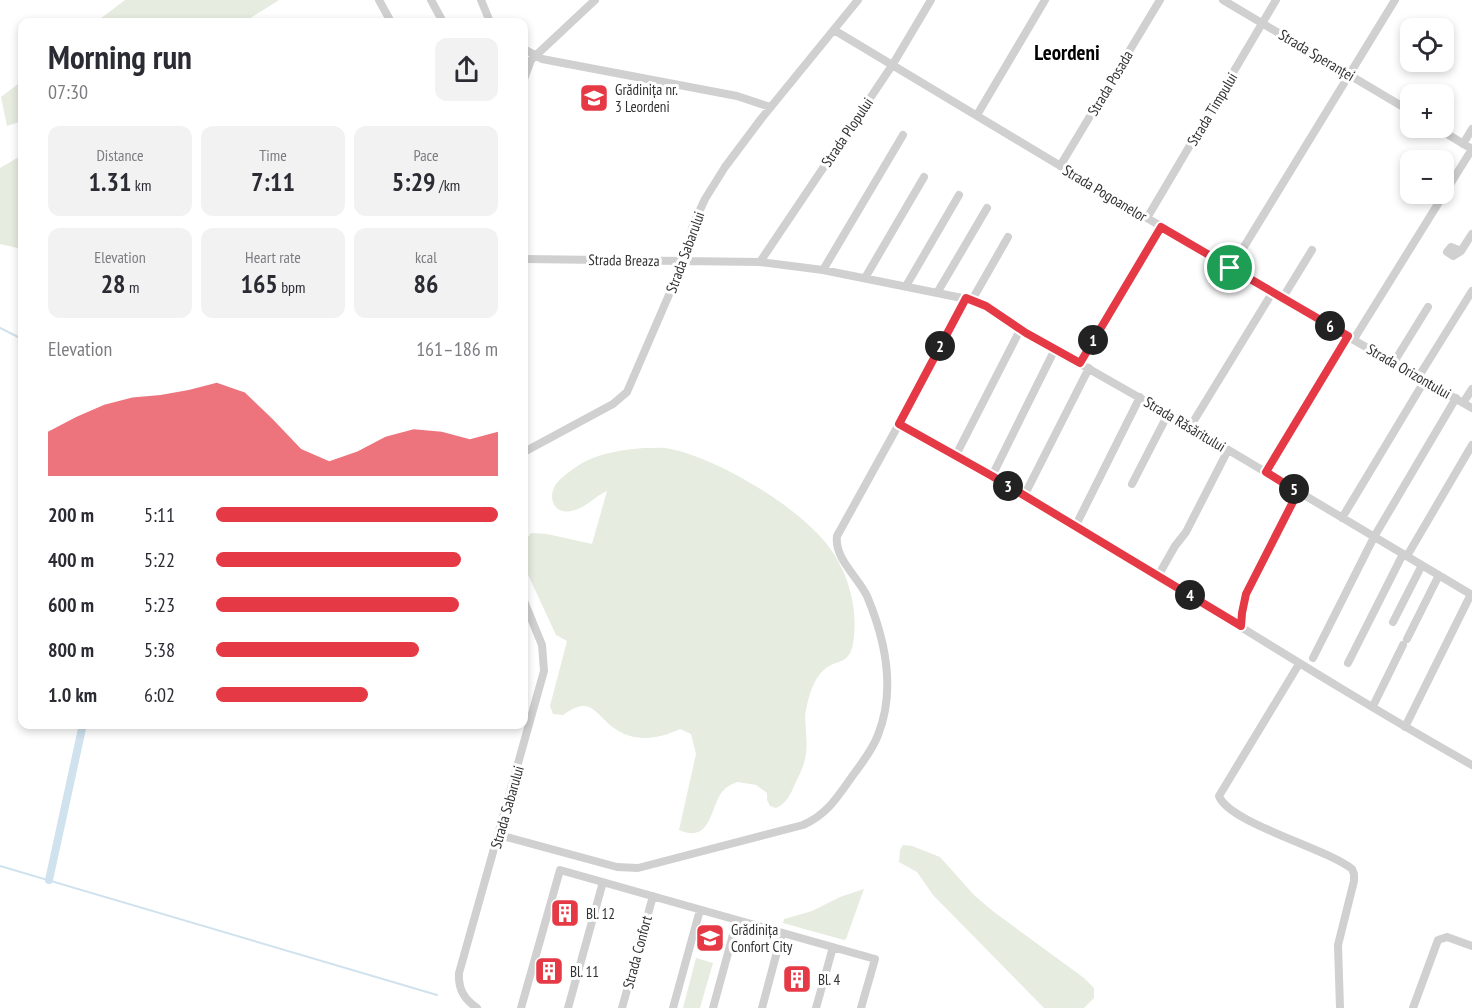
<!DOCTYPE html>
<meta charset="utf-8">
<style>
body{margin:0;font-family:"PT Sans Narrow",sans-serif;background:#f2f2f3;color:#2b2b33;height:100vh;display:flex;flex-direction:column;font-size:22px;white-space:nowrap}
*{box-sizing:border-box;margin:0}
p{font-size:20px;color:#7c7c81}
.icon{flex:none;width:33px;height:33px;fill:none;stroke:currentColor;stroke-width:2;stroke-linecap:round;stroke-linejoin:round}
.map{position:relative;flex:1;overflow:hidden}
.details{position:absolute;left:18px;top:18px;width:510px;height:711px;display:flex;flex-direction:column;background:#fff;border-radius:12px;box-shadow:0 3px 9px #0003}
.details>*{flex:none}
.buttons{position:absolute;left:1400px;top:18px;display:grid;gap:12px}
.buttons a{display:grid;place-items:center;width:54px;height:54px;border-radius:12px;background:#fff;box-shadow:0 3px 9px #0003;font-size:30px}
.pin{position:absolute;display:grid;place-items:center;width:51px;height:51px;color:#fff;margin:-26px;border:3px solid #fff;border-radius:50%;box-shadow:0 2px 6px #0007}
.km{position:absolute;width:30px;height:30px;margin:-15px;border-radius:50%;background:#222;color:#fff;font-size:16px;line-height:30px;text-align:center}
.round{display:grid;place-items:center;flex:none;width:63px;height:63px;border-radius:12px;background:#f2f2f3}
.summary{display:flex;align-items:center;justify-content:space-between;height:102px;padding:0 30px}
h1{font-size:33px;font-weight:700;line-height:45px}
.figures{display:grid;grid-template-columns:repeat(3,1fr);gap:9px;height:102px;padding:6px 30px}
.figures div{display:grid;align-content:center;border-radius:12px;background:#f2f2f3;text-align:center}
.figures b{font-size:26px;font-weight:700}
.figures small{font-size:16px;font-weight:400}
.figures p{font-size:16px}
.chart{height:168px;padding:12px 30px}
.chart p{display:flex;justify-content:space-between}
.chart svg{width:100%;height:108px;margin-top:6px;fill:#e63946;opacity:.7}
ul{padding:0 30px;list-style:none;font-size:20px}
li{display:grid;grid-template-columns:96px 72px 1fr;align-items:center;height:45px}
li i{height:15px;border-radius:8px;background:#e63946}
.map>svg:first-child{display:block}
</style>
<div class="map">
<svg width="1472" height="1008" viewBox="0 0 1472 1008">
<rect width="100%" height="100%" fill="#fff"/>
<path fill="#e6ecdf" d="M125 0H279L244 22H96Z
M22 81V121L7 126 1 97Z
M22 155V249L0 244V168Z
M644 448C653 448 663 447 671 449 718 459 795 505 825 542 848 569 859 609 853 644 849 665 837 659 825 669 813 679 809 695 806 710 804 718 806 724 806 732 808 755 805 764 795 784 790 795 787 803 776 808L770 806 767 800V793L756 785 738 782C731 784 726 787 722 792 710 808 711 844 679 830L696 754 691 734 680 729C659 739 634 743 614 728 593 712 591 695 563 715L553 714 550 706 567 641 556 635 524 566V537L529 536 531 533 547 534 592 544 607 491C595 496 585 509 571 511 554 515 547 497 556 484 562 476 577 466 586 461 604 452 624 450 644 448Z
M903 845 912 846 940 857 975 896 994 912 1084 978 1094 988V998L1084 1008H1044L933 895 917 872 899 862 900 850Z
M864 889 846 939 844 940 783 923 784 919 812 911 840 897Z
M696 958 713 963 700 1008H683Z"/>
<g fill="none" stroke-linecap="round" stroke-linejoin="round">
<path stroke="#cfe2ee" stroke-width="2" d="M0 328 22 339
M0 866 437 995"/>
<path stroke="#cfe2ee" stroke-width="8" d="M49 880 83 724"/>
<path stroke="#d0d0d0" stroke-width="8" d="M379 0 391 22
M431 0 443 22
M481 0 490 22
M1223 0 1410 111
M834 30 1272 293 1472 408
M524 49 542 59 737 96 770 107
M524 79 531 60 595 0
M977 115 1045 0
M1437 128 1472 149
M1463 144 1472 129
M1060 166 1160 0
M1147 218 1276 0
M1461 251 1453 256 1447 252 1451 247 1461 251 1472 234
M524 259 760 262 823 270 972 300 992 310 1026 333 1168 414 1472 595
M760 262 893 64 931 0
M1231 268 1395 0
M823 270 903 135
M865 278 924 177
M906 286 959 195
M937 293 987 208
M1282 299 1312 250
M972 300 1008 237
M1354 339 1472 149
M1394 362 1428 307
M1080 363 1161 227
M1419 376 1472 291
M1463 403 1472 389
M899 424C1095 530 1278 656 1472 765
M1190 427 1272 293
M524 452 613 404 627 392 684 260 693 225 705 199 725 167 761 119 858 0
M956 455 1020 330
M1266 472 1348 336
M992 476 1055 349
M1132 484 1168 414
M1024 496 1089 368
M1342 518 1425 380
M1075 527 1140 397
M1407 556 1472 445
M1158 576 1175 546 1186 532 1228 450
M1393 622 1422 565
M1241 626 1242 613 1246 594 1298 492
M1407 639 1439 575
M1313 658 1374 537 1456 398
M1348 663 1403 554
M1299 664 1219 796C1229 823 1326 848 1352 869L1354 874V881L1338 945 1340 1008
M1373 706 1403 645
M1405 727 1471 594
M499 835 617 867 638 868 803 825C826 815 837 798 851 778 861 764 872 751 878 735 896 690 885 639 867 596 858 577 834 558 837 536L899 424 965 298
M477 1008C464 999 458 989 459 973L544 671 542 645 524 601
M521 1008 560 870 875 959 861 1008
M568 1008 603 882
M622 1008 653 896
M673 1008 700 910
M713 1008 737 920
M762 1008 782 933
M816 1008 833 947
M1413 1008 1438 940 1447 937 1472 946"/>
</g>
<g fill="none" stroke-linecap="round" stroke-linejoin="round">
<g stroke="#fff" stroke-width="12">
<path id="route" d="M1161 227 1348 336 1266 472 1298 492 1246 594 1242 613 1241 626 992 476 899 424 966 298 986 306 1026 333 1080 363Z"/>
</g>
<use href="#route" stroke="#e63946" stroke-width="8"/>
</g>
<defs>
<g id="school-square" transform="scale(1.5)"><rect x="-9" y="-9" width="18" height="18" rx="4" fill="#e63946" stroke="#fff"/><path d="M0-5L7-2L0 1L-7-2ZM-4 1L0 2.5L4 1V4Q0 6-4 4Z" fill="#fff"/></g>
<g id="building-square" transform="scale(1.5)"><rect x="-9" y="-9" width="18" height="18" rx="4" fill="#e63946" stroke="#fff"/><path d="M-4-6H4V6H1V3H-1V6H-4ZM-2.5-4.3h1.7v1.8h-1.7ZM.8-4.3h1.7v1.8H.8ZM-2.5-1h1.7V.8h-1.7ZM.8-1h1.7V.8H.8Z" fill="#fff"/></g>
</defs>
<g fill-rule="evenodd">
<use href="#school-square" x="594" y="98"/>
<use href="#building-square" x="565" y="913"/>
<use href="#school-square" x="710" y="938"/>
<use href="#building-square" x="549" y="971"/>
<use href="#building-square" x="797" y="979"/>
</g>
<g text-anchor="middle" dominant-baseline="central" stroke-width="6" stroke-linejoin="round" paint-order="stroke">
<g font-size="15" fill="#333" stroke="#fff">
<text transform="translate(1317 55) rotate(31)">Strada Speranței</text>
<text transform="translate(1110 83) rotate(-59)">Strada Posada</text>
<text transform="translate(1212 109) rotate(-59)">Strada Timpului</text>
<text transform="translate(847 132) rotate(-56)">Strada Plopului</text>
<text transform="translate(1105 193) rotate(31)">Strada Pogoanelor</text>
<text transform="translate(685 252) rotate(-70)">Strada Sabarului</text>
<text transform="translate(624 260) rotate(1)">Strada Breaza</text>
<text transform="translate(1409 371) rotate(30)">Strada Orizontului</text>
<text transform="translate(1185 424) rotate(31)">Strada Răsăritului</text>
<text transform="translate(507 807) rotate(-74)">Strada Sabarului</text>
<text transform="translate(637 952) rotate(-75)">Strada Confort</text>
</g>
<g font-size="15" fill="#333" stroke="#fff" text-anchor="start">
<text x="615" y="89">Grădinița nr.<tspan x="615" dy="17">3 Leordeni</tspan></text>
<text x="586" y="913">Bl. 12</text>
<text x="731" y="929">Grădinița<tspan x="731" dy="17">Confort City</tspan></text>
<text x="570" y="971">Bl. 11</text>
<text x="818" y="979">Bl. 4</text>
</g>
<g font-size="21" font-weight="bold" fill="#000" stroke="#fff">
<text x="1067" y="52">Leordeni</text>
</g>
</g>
</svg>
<div class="buttons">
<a><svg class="icon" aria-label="locate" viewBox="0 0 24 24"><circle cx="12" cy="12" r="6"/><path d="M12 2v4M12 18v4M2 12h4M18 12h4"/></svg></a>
<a>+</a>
<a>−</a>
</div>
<div class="pin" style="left:1230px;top:268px;background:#1e9e55"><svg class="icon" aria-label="arrive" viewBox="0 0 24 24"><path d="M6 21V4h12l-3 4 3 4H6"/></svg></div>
<b class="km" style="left:1093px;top:340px">1</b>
<b class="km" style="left:940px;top:346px">2</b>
<b class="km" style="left:1008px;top:486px">3</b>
<b class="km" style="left:1190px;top:595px">4</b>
<b class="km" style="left:1294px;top:489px">5</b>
<b class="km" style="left:1330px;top:326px">6</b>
<section class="details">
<div class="summary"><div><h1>Morning run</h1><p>07:30</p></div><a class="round"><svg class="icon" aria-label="share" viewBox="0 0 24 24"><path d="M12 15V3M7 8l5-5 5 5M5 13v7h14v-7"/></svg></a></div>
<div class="figures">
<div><p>Distance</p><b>1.31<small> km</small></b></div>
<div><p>Time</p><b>7:11</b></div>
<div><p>Pace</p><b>5:29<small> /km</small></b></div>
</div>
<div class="figures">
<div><p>Elevation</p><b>28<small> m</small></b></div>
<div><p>Heart rate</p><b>165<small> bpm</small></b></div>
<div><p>kcal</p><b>86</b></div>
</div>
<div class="chart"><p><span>Elevation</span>161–186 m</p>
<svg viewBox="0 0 160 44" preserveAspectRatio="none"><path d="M0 44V26L10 20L20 15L30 12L40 11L50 9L60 6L70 10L80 21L90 33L100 38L110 34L120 28L130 25L140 26L150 29L160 26V44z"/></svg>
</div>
<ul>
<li><b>200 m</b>5:11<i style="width:100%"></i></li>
<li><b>400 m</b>5:22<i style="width:87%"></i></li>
<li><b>600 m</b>5:23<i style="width:86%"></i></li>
<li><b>800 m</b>5:38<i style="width:72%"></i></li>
<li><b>1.0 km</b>6:02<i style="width:54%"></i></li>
</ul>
</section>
</div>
